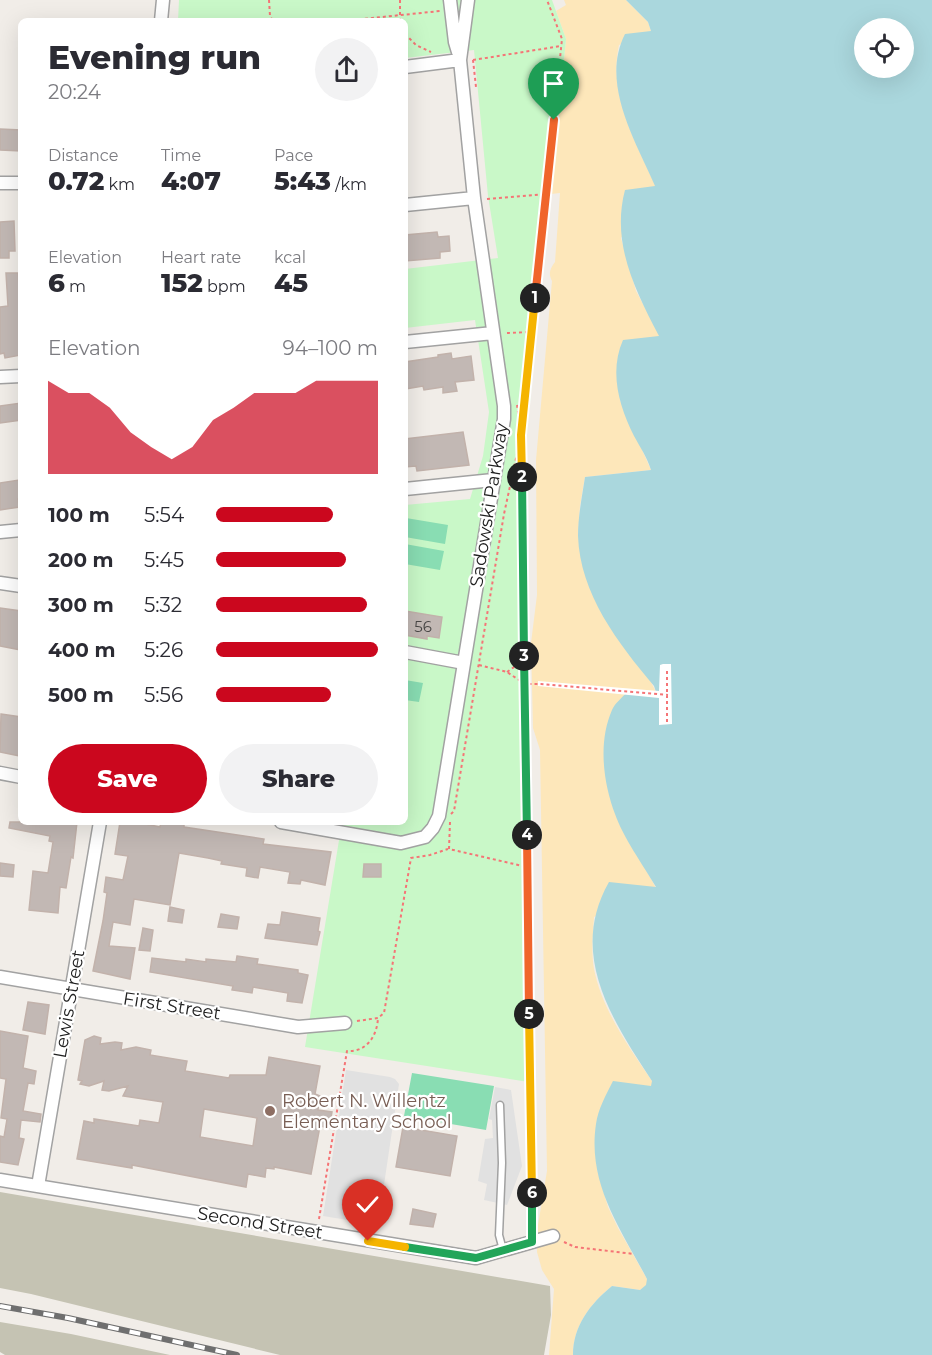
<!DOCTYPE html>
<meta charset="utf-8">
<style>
body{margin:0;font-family:Montserrat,sans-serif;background:#f2f2f3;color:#2b2b33;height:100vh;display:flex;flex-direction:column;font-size:22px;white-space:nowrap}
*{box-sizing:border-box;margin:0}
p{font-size:20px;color:#7c7c81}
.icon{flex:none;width:33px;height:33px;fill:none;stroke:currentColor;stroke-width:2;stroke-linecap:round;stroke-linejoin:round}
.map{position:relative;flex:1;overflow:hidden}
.sheet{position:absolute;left:18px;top:18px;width:390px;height:807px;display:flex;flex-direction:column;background:#fff;border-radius:9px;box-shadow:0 6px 24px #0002}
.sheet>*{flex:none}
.controls{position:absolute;left:854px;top:18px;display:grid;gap:12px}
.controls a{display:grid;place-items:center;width:60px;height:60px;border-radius:50%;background:#fff;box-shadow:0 6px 24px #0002;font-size:30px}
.pin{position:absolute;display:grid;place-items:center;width:51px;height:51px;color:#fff;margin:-62px -26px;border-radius:50% 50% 50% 0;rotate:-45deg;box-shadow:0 0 6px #0007}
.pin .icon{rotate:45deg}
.km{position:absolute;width:30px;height:30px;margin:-15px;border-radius:50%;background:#222;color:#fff;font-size:16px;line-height:30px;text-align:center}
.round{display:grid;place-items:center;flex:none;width:63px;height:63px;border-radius:32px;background:#f2f2f3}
.overview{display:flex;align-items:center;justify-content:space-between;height:102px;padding:0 30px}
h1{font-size:33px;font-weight:800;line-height:45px}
.stats{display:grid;grid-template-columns:repeat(3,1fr);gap:9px;height:102px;padding:6px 30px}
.stats div{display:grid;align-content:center}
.stats b{font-size:26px;font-weight:800}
.stats small{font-size:16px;font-weight:400}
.stats p{font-size:16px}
.chart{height:168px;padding:12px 30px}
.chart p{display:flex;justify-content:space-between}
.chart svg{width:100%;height:108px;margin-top:6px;fill:#cb071e;opacity:.7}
.button{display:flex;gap:12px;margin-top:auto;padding:12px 30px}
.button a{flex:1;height:69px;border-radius:36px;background:#cb071e;color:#fff;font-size:24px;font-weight:800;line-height:69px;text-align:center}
.button a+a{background:#f2f2f3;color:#2b2b33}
ul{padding:0 30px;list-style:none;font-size:20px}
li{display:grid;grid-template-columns:96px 72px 1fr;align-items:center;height:45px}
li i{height:15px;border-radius:8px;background:#cb071e}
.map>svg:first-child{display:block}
</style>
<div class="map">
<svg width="932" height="1355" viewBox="0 0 932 1355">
<rect width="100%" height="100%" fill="#f1ede8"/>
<path fill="#c5c3b3" d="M0 1192 550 1286 551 1315 544 1355H280L31 1294 0 1288Z
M0 1322 71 1334 170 1355H5L0 1352Z"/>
<path fill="#fde7ba" d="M564 0H626L648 22 651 31 619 45C608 95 636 142 656 187L621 238 636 291 660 336 620 400 651 470 585 477 580 506 578 536 656 692 616 816 656 888 594 917C593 934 591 952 594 969 602 1010 629 1047 652 1081V1086L597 1169 608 1207 618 1228 647 1279V1285L640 1290 612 1286C590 1304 573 1326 573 1355H549L554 1289 542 1270 537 1252 538 1225 547 1171 540 750 533 728 531 643 537 595 536 460 552 281C548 273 550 269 555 262L560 193 551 194 566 39 556 11 566 5Z"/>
<path fill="#c9f8c8" d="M179 0H552L566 39 525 453 535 1083 305 1047 342 822H405V505L470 499 483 456 489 412 475 320 405 328V269L498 258 488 196 474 50 405 58V21H178Z"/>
<path fill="#89ddb3" d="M406 518 448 525 445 544 405 537Z
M405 544 444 551 440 570 405 564Z
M405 680 423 683 419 702 405 700Z
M412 1073 494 1086 486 1130 404 1116Z"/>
<path fill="#e1e1e1" d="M346 1070 390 1077 395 1079 399 1084 378 1225 323 1216Z
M495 1087 511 1090 522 1166 507 1205 484 1200 487 1184 478 1181 485 1139 493 1138 492 1120 489 1119Z"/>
<path fill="#aad7dd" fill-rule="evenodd" d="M626 0H932V1355H573C573 1326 590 1304 612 1286L640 1290 646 1285 647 1279C621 1229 587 1184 596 1124 598 1109 606 1095 613 1081L651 1086 652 1081C612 1020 568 954 609 882L656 887C643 865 623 837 615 814 603 782 598 742 612 710 615 703 622 698 627 692H656L654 686C618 643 580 594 578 536 578 516 582 497 585 477L651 470C647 457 640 447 634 436 619 406 609 372 623 340L659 336C635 290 611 243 625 190L655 186C635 140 600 83 625 34L651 31 648 22ZM864 28H903V68H864Z"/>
<path fill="#fff" d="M663 664H671L672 724 659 725V698L538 686V681L659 691 660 665Z"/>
<path fill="#c2b8b4" stroke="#c2b2ab" stroke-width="1.5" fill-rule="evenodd" d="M0 129 21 130V151L0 150Z
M14 221 15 251H9V258H0V222Z
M437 232 438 237 449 236 450 251 440 252V258L405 261V235Z
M6 273H18L21 314V355L5 358 4 353 0 354V307L8 306Z
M451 353 452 359 471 356 474 380 455 382 457 391 443 393V387L424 390 423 386 405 389V362L438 357V355Z
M21 403V420L0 423V406Z
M463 432 469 465 417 471 416 466 405 467V439Z
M19 480 21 496V499H18L19 507 0 510V483Z
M0 608 21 611V650L0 646Z
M405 611 442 617 439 638 427 636V639L405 635Z
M1 714 21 717 20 756 0 752Z
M10 822H77L73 858 71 857 66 888 60 887 58 913 29 910 33 871 48 873 53 842 49 841 50 836 9 828Z
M120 822H136L160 827 161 822H172L184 824V827L264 839 263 844 331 852 325 885 301 880 300 884 288 883 290 872 260 867 258 878 246 876 247 868 221 864 222 861 208 858 179 853 170 905 134 899 130 925 113 922 109 946 135 948 130 979 93 971 103 921 107 893 104 892 106 877 123 880 128 856 115 854Z
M0 863 14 865 13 877 0 876Z
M364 864H381V877H363Z
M170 907 184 910 182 923 168 921Z
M282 912 320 918 318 931 320 932 317 945 265 938 268 924 280 925Z
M221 914 239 917 237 929 218 927Z
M143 928 153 930 150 951 139 950Z
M237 956 258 959 257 964 298 970V973L308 975 302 1003 287 1001 288 993 253 987 252 993 232 990 233 986 150 972 152 958 186 962V959L206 962V959L236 962Z
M28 1002 49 1005 45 1034 23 1030Z
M0 1031 28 1036 23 1068 36 1071 34 1084 28 1083 23 1111 41 1114 40 1122 21 1120 19 1138 24 1139 18 1165 0 1162V1136L4 1137 7 1119 1 1118 6 1079 0 1078Z
M94 1036 101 1038 100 1044 115 1042 122 1043 121 1050 136 1047 151 1050 150 1055 187 1061 185 1071 229 1078 230 1075H266L269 1057 320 1066 315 1094 320 1096 318 1110 332 1112 329 1128 320 1126 311 1174 274 1167V1169L266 1168 265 1177 248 1174 246 1187 132 1165V1168L77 1159 84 1121 94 1123V1119L139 1126 140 1120 159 1123 163 1102 123 1096 128 1086 109 1091 102 1090 104 1081 89 1086 80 1084 82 1081 78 1080 85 1040ZM204 1109 257 1118 253 1146 200 1137Z
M403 1127 457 1136 450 1176 396 1167Z
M413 1209 436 1214 433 1227 410 1224Z"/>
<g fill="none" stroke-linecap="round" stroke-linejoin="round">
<g stroke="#a2a2a2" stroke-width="9">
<path id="lane" d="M500 1105 502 1163 499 1235 503 1250"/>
</g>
<g stroke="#a2a2a2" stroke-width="15">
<path id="street" d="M450 0 455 42 458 52
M161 21 163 0
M405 67 460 60
M0 183H21
M405 205 474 198
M405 342 493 333
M0 377 21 376
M405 489 493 480
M0 532 21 530
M0 583 21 586
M405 652 464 663
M0 773 21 777
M281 822 401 843 425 837 433 828 439 816 504 419V406L474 198 460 60 468 0
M0 977 298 1027 345 1023
M0 1180 476 1258 553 1236
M38 1186 100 822"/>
</g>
<path stroke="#f57476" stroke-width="2" stroke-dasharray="3 3" stroke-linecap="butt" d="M269 0 270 16 273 21
M353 20 440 11
M400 21V0
M405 34 416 45 431 52
M473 60 476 87
M473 60 561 46
M487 199 546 194
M507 333 531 332
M517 405 521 432
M479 665 507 672 525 684H541L668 695
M507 672 524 660
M667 722V668
M451 814 454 811 504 514 520 440
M450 822 449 849 527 867
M357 1021 378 1018 384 1013 411 858 430 855 448 849
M319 1219 347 1051C367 1052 377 1036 378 1018
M532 1230 521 435 562 39 547 0
M564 1242 575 1247 634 1254"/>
<use href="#lane" stroke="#fff" stroke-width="6"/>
<use href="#street" stroke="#fff" stroke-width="12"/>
<g stroke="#6f6f6f" stroke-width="6">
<path id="rail" d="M0 1306 68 1318 237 1355"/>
</g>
<use href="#rail" stroke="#fff" stroke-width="4" stroke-dasharray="11" stroke-linecap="butt"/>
</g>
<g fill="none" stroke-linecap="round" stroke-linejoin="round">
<g stroke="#fff" stroke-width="12">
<path id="split-1" d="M535 298 554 120"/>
</g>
<g stroke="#fff" stroke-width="12">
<path id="split-2" d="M522 477 521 435 535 298"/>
</g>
<g stroke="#fff" stroke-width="12">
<path id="split-3" d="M522 477 524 656"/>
</g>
<g stroke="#fff" stroke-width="12">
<path id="split-4" d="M524 656 527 835"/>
</g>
<g stroke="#fff" stroke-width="12">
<path id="split-5" d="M527 835 529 1014"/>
</g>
<g stroke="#fff" stroke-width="12">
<path id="split-6" d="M529 1014 532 1193"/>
</g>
<g stroke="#fff" stroke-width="12">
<path id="split-7" d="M405 1247 476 1258 532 1242V1193"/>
</g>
<g stroke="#fff" stroke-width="12">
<path id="split-8" d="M368 1241 405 1247"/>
</g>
<use href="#split-1" stroke="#f0652b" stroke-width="8"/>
<use href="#split-2" stroke="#f5b400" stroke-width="8"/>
<use href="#split-3" stroke="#22a559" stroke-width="8"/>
<use href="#split-4" stroke="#22a559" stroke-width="8"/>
<use href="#split-5" stroke="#f0652b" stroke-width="8"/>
<use href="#split-6" stroke="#f5b400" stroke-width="8"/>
<use href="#split-7" stroke="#22a559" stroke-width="8"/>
<use href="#split-8" stroke="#f5b400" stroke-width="8"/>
</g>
<circle fill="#8d6e63" stroke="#fff" stroke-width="2" cx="270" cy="1111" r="6"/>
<g text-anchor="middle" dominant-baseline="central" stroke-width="4.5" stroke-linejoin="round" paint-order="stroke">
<g font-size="15" fill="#494746">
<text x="423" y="626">56</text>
</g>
<g font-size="18" fill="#212121" stroke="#fff">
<text transform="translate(489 505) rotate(-81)">Sadowski Parkway</text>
<text transform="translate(69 1004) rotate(-80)">Lewis Street</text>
<text transform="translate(172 1006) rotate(9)">First Street</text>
<text transform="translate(260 1223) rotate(9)">Second Street</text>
</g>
<g font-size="18" fill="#785e54" stroke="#fff" text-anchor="start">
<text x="282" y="1101">Robert N. Willentz<tspan x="282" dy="21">Elementary School</tspan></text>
</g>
</g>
</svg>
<div class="controls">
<a><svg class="icon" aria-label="locate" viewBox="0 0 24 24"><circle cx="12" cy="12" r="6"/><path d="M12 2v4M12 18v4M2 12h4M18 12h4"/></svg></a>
</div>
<div class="pin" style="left:554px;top:120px;background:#1e9e55"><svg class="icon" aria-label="arrive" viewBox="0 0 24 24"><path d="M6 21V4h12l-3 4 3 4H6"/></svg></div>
<div class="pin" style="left:368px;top:1241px;background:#d93025"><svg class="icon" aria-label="check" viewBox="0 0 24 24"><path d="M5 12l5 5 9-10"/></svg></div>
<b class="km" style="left:535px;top:298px">1</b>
<b class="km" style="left:522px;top:477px">2</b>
<b class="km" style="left:524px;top:656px">3</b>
<b class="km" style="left:527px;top:835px">4</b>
<b class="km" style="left:529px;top:1014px">5</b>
<b class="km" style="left:532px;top:1193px">6</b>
<section class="sheet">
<div class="overview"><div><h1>Evening run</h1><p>20:24</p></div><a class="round"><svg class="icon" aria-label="share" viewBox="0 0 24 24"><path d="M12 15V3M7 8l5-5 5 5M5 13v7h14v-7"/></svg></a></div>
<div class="stats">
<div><p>Distance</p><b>0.72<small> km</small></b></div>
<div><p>Time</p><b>4:07</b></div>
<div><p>Pace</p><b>5:43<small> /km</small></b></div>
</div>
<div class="stats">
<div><p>Elevation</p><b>6<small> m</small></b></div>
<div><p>Heart rate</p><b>152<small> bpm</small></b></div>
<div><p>kcal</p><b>45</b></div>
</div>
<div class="chart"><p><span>Elevation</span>94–100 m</p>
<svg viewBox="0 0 160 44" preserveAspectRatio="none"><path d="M0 44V6L10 11L20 11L30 17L40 27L50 33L60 38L70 33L80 22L90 17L100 11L110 11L120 11L130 6L140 6L150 6L160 6V44z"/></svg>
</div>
<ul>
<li><b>100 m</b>5:54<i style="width:72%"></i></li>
<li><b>200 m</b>5:45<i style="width:80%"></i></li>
<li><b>300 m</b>5:32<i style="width:93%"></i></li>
<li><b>400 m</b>5:26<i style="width:100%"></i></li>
<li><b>500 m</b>5:56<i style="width:71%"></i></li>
</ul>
<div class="button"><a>Save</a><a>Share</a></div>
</section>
</div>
